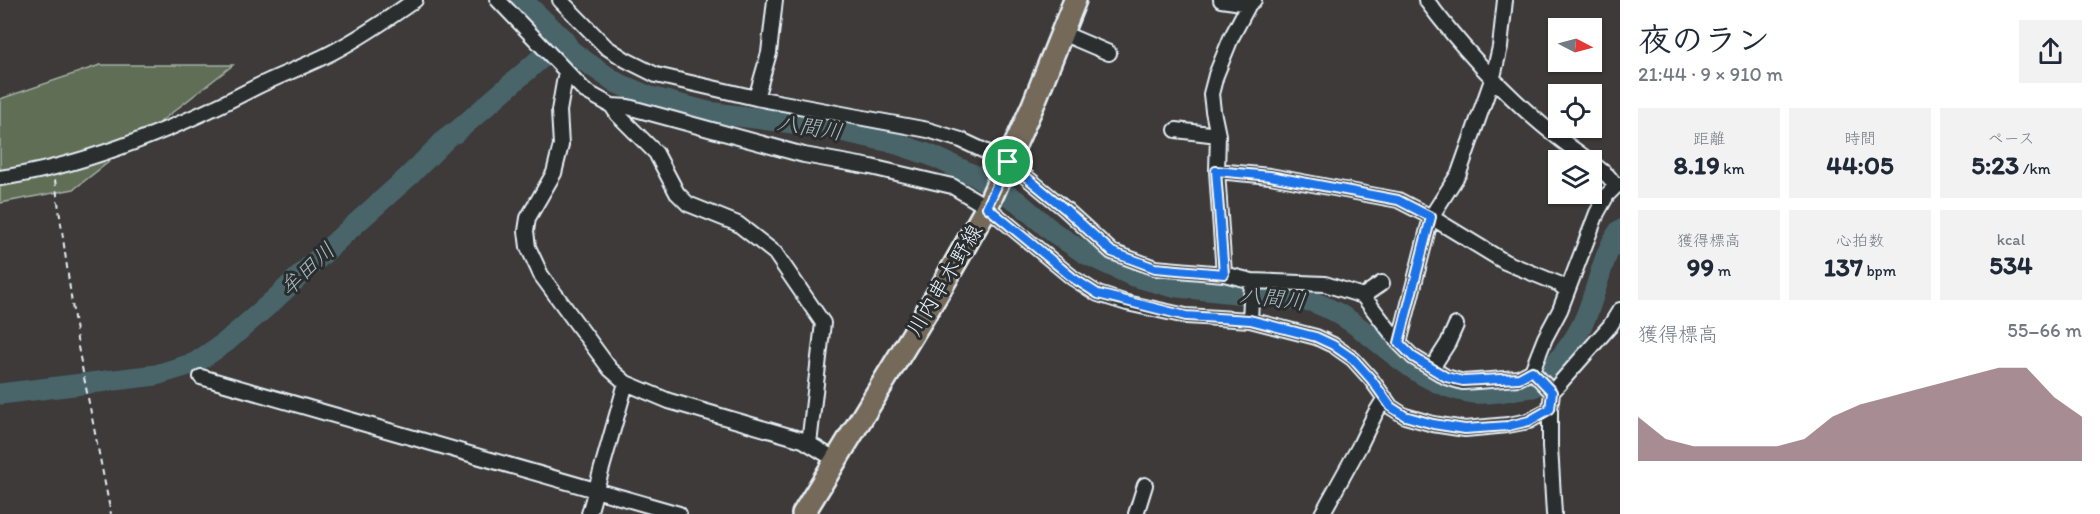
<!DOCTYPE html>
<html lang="ja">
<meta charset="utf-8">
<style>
body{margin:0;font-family:Itim,"Klee One",sans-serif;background:#f2f2f3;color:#1f2937;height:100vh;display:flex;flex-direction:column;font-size:22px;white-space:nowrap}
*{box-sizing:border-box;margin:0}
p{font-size:20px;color:#747a83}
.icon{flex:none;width:33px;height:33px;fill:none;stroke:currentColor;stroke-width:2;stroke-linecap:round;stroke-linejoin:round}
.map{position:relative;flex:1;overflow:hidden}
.panel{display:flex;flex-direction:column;background:#fff;width:480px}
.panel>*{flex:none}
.needle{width:39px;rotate:96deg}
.controls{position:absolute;left:1548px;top:18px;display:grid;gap:12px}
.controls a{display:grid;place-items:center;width:54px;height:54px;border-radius:0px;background:#fff;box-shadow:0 2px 4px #0004;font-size:30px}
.pin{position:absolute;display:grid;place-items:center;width:51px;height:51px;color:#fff;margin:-26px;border:3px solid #fff;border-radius:50%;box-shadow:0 2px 6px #0007}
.round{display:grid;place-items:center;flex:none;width:63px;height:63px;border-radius:0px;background:#f2f2f3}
.overview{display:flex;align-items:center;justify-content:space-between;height:102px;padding:0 18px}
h1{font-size:33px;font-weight:700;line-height:45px}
.stats{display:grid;grid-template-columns:repeat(3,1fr);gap:9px;height:102px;padding:6px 18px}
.stats div{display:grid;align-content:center;border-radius:0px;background:#f2f2f3;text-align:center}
.stats b{font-size:26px;font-weight:700}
.stats small{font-size:16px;font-weight:400}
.stats p{font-size:16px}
.chart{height:168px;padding:12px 18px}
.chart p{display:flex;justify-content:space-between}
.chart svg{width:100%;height:108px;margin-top:6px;fill:#845c67;opacity:.7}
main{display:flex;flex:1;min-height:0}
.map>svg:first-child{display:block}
</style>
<main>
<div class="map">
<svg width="1620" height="514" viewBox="0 0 1620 514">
<rect width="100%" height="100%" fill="#3d3a39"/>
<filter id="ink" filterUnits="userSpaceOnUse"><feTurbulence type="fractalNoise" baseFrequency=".0167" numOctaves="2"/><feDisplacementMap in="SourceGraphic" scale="12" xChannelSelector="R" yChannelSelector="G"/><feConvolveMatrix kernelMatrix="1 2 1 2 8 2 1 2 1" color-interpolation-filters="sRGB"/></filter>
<g filter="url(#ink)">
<path fill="#606e56" stroke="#a4b0a7" stroke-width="1.5" d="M100 65H233L74 189 0 203V99Z"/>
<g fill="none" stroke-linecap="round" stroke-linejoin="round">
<path stroke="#48656b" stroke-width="21" d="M522 0 563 39 570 50 586 62 617 83 650 97 708 112 823 127 891 142 930 155 976 176 1017 201 1053 232 1086 254 1133 276 1169 286 1310 301C1373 321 1404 384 1474 393 1495 395 1514 388 1534 387 1554 365 1575 344 1586 316 1598 288 1602 255 1620 230
M0 394 156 375 195 363 226 342 274 300 343 235 409 176 451 134 455 133 563 39"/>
<g stroke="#e8f1f8" stroke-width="18">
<path id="minor" d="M498 0 585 91 612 106 628 107 804 155 871 167 952 186 987 207 1073 278 1098 294 1127 303 1186 316 1250 320 1316 337 1333 345 1353 359 1371 379 1391 407 1405 416 1433 424 1465 429 1508 425 1529 421 1550 409
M560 0 606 47 626 60 656 75 756 98 928 130 961 140 1008 162 1065 209 1112 252 1155 268 1224 274 1252 281 1325 284 1363 296 1399 343 1413 357 1446 377 1463 382 1519 378 1532 371 1545 338 1560 310 1597 213 1607 195 1616 186 1620 185
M1221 0 1249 4
M1426 0C1459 44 1498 87 1540 123 1555 136 1572 148 1588 160
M1062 33 1109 53
M566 71 559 111 561 145 554 173 528 218 526 231 528 247 541 275 610 369 626 383 669 401 803 440 836 460
M756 98 769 53 775 0
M612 106 618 115 656 153 677 193 688 204 738 224 775 253 823 323 809 444
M1176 130 1218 135
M1592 163 1608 176 1616 186
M1217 171 1270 176 1398 200 1431 217 1505 262 1559 284 1567 291
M0 178C89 165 177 128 256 87 280 75 306 66 331 53 360 38 388 19 415 0
M1224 274 1217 171 1218 135 1213 111 1211 94 1216 75 1231 38 1249 4 1254 0
M1363 296 1382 283
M1250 320 1252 281
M1399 343 1431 217 1459 173 1493 77 1500 47 1505 0
M1432 368 1448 343 1456 325
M1532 371 1552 392
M201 377 679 514
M589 514 626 383
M1136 514 1145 485
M1322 514 1359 447 1375 414 1385 398
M1554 514 1550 446V409L1552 392 1610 326 1620 310"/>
</g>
<g stroke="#e8f1f8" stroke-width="26">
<path id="primary" d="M803 514 941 288 987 207 1033 105 1075 0"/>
</g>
<path stroke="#e8f1f8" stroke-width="2" stroke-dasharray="6 4.5" stroke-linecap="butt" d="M55 180 78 347 111 514"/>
<use href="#minor" stroke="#2a2d2e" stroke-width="14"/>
<use href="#primary" stroke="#746a5a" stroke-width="21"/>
</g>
</g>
<g fill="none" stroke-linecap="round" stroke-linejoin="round" filter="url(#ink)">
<g stroke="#fff" stroke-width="12">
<path id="route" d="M1008 162 1065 209 1112 252 1155 268 1224 274 1216 171 1270 176 1398 200 1431 217 1399 343 1413 357 1446 377 1463 381 1519 378 1532 371 1552 392 1550 409 1529 421 1508 426 1465 429 1433 424 1405 416 1391 407 1371 379 1353 359 1333 345 1316 337 1250 320 1186 316 1098 294 1073 278 987 207Z"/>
</g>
<use href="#route" stroke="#1a73e8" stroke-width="8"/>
</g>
<g text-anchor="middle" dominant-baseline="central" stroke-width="6" stroke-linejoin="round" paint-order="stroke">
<g font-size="21" fill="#e8f1f8" stroke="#2a2d2e">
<text transform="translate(944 280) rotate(-59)">川内串木野線</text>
</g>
<g font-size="22" font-style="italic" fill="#a8b9c0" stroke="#2a2d2e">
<text transform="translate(810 127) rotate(9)">八間川</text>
<text transform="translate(307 269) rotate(-43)">牟田川</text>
<text transform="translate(1273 298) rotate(7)">八間川</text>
</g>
</g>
</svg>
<div class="controls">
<a><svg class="needle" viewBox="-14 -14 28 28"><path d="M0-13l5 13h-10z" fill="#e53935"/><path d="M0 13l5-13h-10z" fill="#747a83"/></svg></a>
<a><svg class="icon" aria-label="locate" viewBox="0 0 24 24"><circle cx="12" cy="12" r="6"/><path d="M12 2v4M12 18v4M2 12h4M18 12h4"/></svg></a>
<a><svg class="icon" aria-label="layers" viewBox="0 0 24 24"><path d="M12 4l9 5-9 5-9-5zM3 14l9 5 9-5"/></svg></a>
</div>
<div class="pin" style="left:1008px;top:162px;background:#1e9e55"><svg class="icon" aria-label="arrive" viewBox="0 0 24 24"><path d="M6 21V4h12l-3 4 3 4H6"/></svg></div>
</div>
<section class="panel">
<div class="overview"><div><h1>夜のラン</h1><p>21:44 · 9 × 910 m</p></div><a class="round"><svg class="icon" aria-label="share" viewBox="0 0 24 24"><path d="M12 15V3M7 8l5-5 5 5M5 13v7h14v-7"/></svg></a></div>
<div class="stats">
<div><p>距離</p><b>8.19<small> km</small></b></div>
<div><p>時間</p><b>44:05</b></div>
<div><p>ペース</p><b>5:23<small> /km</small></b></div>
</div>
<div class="stats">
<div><p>獲得標高</p><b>99<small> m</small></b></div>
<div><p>心拍数</p><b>137<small> bpm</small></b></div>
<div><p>kcal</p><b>534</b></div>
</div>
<div class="chart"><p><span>獲得標高</span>55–66 m</p>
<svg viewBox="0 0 160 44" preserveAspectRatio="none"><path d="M0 44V26L10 35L20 38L30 38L40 38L50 38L60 35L70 26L80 21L90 18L100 15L110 12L120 9L130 6L140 6L150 18L160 26V44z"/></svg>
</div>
</section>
</main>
